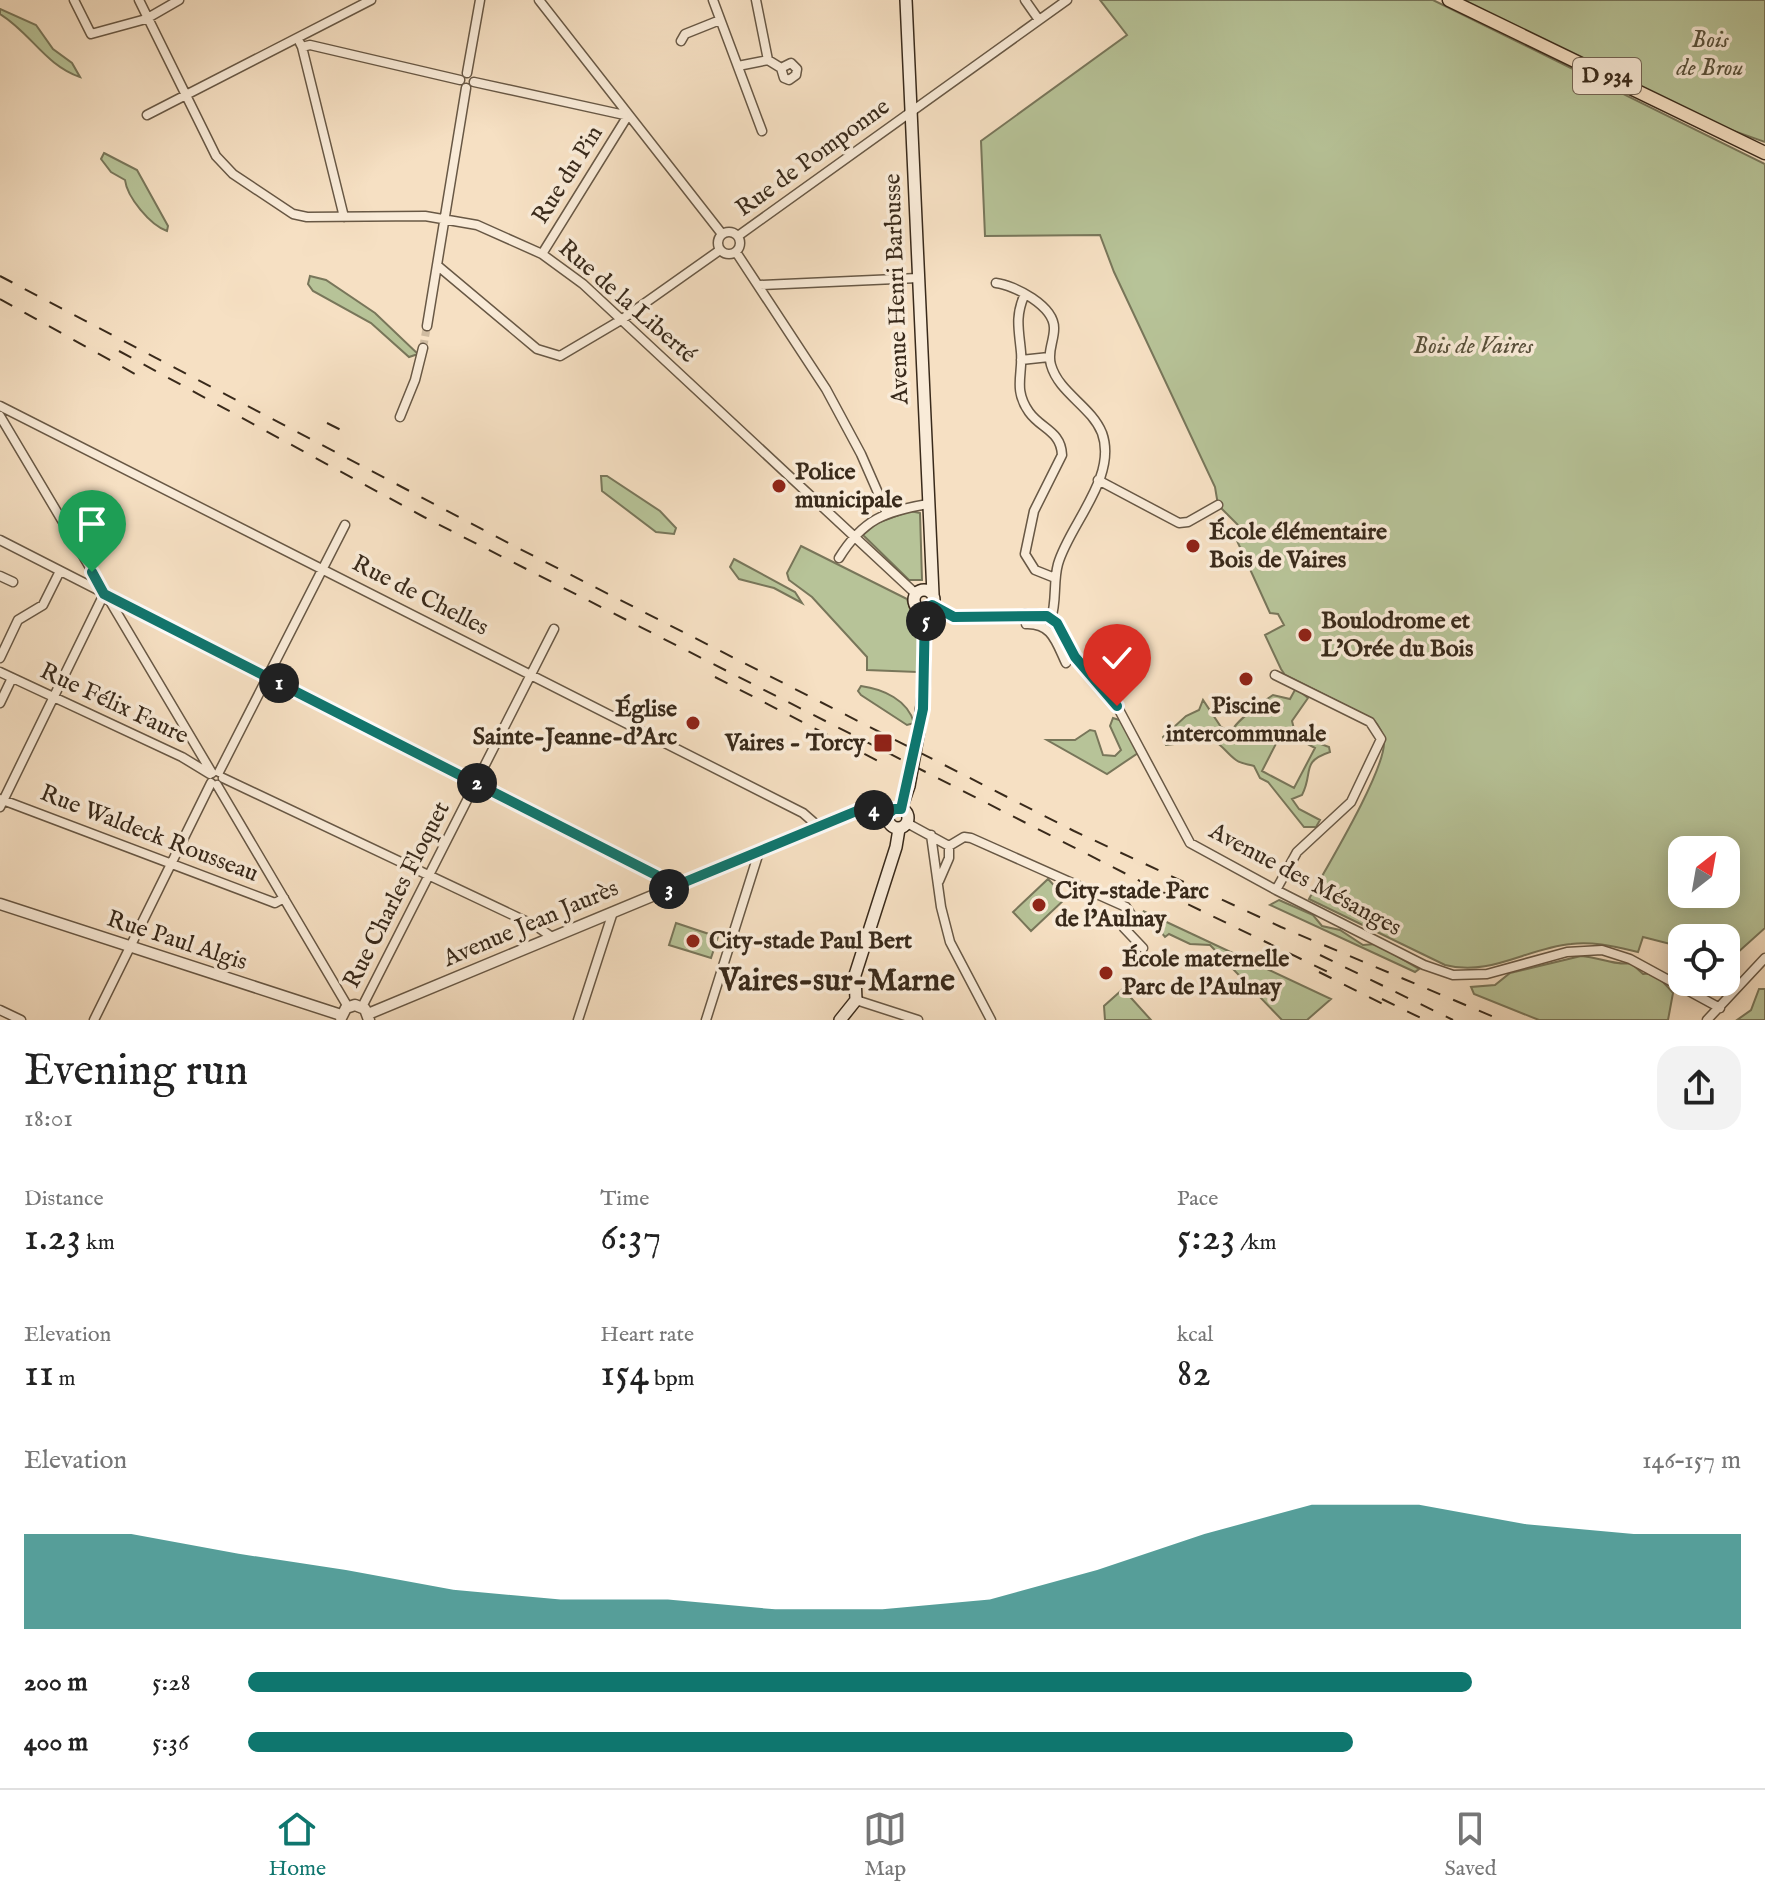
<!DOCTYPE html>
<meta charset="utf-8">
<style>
body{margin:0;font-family:"IM FELL English",serif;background:#f2f2f2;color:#222;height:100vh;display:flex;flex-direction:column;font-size:30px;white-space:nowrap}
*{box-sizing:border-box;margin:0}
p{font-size:26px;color:#767676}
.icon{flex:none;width:44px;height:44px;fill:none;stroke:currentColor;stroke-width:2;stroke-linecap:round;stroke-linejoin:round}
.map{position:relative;height:1020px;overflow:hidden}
.details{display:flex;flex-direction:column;background:#fff;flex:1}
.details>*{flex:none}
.needle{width:52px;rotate:31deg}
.buttons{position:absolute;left:1668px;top:836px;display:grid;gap:16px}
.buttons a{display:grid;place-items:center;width:72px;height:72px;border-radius:16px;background:#fff;box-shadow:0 4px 20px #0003;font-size:40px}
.pin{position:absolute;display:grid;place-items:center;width:68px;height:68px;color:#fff;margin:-82px -34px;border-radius:50% 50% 50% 0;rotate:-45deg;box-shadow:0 0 8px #0007}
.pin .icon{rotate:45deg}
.km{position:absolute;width:40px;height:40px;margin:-20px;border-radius:50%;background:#222;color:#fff;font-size:22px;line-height:40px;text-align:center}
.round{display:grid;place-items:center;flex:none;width:84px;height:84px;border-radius:24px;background:#f2f2f2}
.headline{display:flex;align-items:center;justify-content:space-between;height:136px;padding:0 24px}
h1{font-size:44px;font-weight:600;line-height:60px}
.metrics{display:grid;grid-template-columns:repeat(3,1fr);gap:12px;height:136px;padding:8px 24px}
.metrics div{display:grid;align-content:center}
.metrics b{font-size:40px;font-weight:600}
.metrics small{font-size:22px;font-weight:400}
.metrics p{font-size:22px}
.chart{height:224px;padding:16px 24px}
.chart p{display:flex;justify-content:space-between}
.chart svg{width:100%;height:144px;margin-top:8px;fill:#0f766e;opacity:.7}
ul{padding:0 24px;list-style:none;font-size:26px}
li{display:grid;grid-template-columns:128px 96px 1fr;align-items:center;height:60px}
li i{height:20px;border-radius:10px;background:#0f766e}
.menu{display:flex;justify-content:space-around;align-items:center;height:112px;border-top:2px solid #e0e0e0;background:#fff;font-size:22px;color:#767676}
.menu a{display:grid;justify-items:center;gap:4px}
.menu .on{color:#0f766e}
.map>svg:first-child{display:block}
</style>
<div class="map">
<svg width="1765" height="1020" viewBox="0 0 1765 1020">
<rect width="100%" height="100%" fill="#f6e0c3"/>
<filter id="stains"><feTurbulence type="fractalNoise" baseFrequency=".0025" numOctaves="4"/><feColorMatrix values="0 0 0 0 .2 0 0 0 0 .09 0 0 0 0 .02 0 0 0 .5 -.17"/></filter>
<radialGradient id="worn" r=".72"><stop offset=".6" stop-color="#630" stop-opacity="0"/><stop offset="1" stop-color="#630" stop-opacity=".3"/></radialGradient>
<path fill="#b7c398" stroke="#78765a" stroke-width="2" fill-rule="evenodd" d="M1100 0H1433L1765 164V928L1726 963V938H1682V947L1643 937 1638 952C1616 947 1593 941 1571 944 1527 948 1490 977 1445 965L1309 899C1325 870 1386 770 1384 741 1383 732 1379 726 1373 719L1285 675 1281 669 1265 635 1284 625 1278 614 1270 613 1233 532 1239 526 1218 505 1215 487 1114 272 1100 235 985 236 981 141 1127 35ZM1682 850H1726V894H1682Z
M1460 0H1765V142L1728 129Z
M0 9 36 25 53 49 72 63 80 77C45 65 31 33 0 14Z
M104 153 137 170 168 226 167 231C150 225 127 197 125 180L111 172 101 159Z
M310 276 326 280 375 313 418 354 409 357 371 323 313 291 308 284Z
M601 476H607L660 511 676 528 674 534 656 532 602 491Z
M910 511 920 513 922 580H909L863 535 877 523Z
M801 546 907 599 910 609 919 616 917 672 867 670V657L812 597 789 580 787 573Z
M734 559 795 592 802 603 774 588 739 579 730 567Z
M861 686C883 689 908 700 914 723L907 725 861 695 858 691Z
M1296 688 1308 698 1292 721 1295 733 1282 732 1262 771 1294 788 1315 748 1300 740 1302 737 1329 747 1330 752C1300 762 1314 772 1302 795L1292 799 1299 809 1320 820 1316 827H1304L1268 782 1260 778 1254 766C1248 764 1241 764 1236 760 1223 751 1217 734 1199 740L1186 730 1174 744 1166 745 1163 737 1186 716 1199 710 1203 700 1221 727 1231 732C1236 721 1261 703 1273 695L1290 699Z
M1113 718 1126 722 1138 753 1107 774 1047 740H1075L1090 730 1095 731 1103 755 1115 756 1121 750 1110 726Z
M1048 879 1066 898 1031 931 1013 912Z
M1279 900 1313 915 1322 926 1340 930 1363 945 1376 944 1419 969 1415 972 1270 905Z
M1143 911 1331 999 1307 1020H1282L1210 945 1190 944 1169 934 1165 937Z
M676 923 718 937 711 958 669 945Z
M1581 956C1599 957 1616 966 1631 963L1643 974C1657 972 1664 983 1673 993L1668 1020H1539L1474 994 1471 987 1495 985 1510 973Z
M1123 989 1151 1020H1105L1104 1006Z
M1759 989H1765V1020H1737L1751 1010Z"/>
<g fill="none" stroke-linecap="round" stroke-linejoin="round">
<path stroke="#d0bca1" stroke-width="8" stroke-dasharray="8 4" stroke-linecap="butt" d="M423 348 427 326"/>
<g stroke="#685845" stroke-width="11">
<path id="minor" d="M74 0 91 34 146 19 179 0
M139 0 216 156 233 174 293 214 307 217 425 216 477 225 542 254 583 284 916 594
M539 0 722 234
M713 0 762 131
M1025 0 1039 20
M681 41 685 34 720 20
M300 43 302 47 310 45 460 80
M302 47 344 217
M768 60 781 68 784 78 789 80 796 75 797 69 791 63 781 68
M738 66 768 60 756 0
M467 73 480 0
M474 82 629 116
M147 115 371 0
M718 243a11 11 0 1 1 22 0a11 11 0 1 1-22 0Z
M738 236 1067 0
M736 252 826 389 861 454 886 511
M542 254 627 117
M438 266 537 349 560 356 621 320 720 250
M996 283C1014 285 1055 306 1054 329 1054 341 1047 352 1051 365 1059 393 1091 406 1102 433 1118 477 1069 525 1058 564 1053 582 1057 601 1051 619
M760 285 918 278
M1024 296C1015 317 1019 330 1021 352 1023 375 1013 389 1029 412 1041 429 1061 431 1062 455L1034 511 1025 554 1035 570 1055 578
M427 326 466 88
M1021 360 1049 357
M0 406 803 813 819 827
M0 416 212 773
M400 417 415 380 423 348
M1098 480 1179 523 1188 522 1218 505
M0 540 656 875 668 889
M839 558C863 519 886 511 928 504
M0 576 13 582
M932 605 954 617 1037 614 1051 619 1075 657 1117 706 1190 843 1276 890 1424 965 1453 975 1487 974 1567 952 1602 950 1630 959 1720 1008
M1025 614 1026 624C1052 623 1056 642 1066 663
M0 658 18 620 43 605 60 571
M0 672 182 757 210 774
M1275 675 1370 722 1381 739 1351 802 1297 852 1276 890
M0 703 12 678
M219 772 345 525
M223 778 536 926 552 937
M217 785 348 1007
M0 799 275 903 284 898
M0 807 104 594
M907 823 949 846V858L939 881
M931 835 941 907 950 942 991 1020
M949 846 964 837 971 838 1126 907 1134 919 1124 928 1143 948
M856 1000 918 1020
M362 1007 554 629
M0 1010 21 1020
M94 1020 211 783
M578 1020 613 912
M706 1020 759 852
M1707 1020 1765 958"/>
</g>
<g stroke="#685845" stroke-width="13">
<path id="tertiary" d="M0 904 341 1015
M368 1014 859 810 888 814
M341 1018 346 1008 355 1005 365 1009 369 1020"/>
</g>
<g stroke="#392a1b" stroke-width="14">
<path id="secondary" d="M906 0 933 594
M914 600a10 10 0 1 1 20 0a10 10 0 1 1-20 0Z
M919 730 924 689 925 609
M888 818a10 10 0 1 1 20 0a10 10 0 1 1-20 0Z
M901 809 909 786
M840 1020 856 1000 855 975 896 847 899 829"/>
</g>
<g stroke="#392a1b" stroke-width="15">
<path id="primary" d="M1449 0 1765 153"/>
</g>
<use href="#minor" stroke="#f9ebd8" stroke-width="8"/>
<use href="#tertiary" stroke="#f9ebd8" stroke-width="10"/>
<use href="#secondary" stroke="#f9ebd8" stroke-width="11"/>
<use href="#primary" stroke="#f6e0c3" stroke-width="12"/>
<path stroke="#392a1b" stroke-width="2" stroke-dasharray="14 14" stroke-linecap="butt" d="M0 276 520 549 1074 831 1281 927 1501 1020
M0 299 144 379
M119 351 424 517 1144 883 1332 974
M327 423 343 431
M715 677 882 763
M1320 955 1453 1020
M1319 972 1391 1008
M1382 999 1425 1020"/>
<g stroke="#392a1b" stroke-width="14" stroke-linecap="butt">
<path id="secondary-bridge" d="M909 786 919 730"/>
</g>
<use href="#secondary-bridge" stroke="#f9ebd8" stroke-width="11"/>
</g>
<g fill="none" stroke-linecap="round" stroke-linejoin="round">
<g stroke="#fff" stroke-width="16">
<path id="route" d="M92 572 104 594 656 875 668 889 859 810 888 814 894 809H901L923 709 925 609 932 605 954 617 1047 616 1057 623 1075 657 1117 706"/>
</g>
<use href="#route" stroke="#0f766e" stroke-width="10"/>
</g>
<g fill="#8f2418" stroke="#f9ebd8" stroke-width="3">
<circle cx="779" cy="486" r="8"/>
<circle cx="1193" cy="546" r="8"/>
<circle cx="1305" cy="635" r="8"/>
<circle cx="1246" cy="679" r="8"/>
<circle cx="693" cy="723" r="8"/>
<rect x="873" y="733" width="20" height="20" rx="4"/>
<circle cx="1039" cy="905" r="8"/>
<circle cx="693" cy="941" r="8"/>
<circle cx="1106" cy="973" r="8"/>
</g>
<g text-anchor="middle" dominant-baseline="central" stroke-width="7" stroke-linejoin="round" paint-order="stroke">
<rect fill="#f9ebd8" stroke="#736454" stroke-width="2" x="1573" y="58" width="68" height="36" rx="6"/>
<g font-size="22" font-weight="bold" fill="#392a1b">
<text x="1607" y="76">D 934</text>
</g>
<g font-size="24" font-style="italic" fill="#58503a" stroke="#f9ebd8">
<text x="1710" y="40">Bois<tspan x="1710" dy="28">de Brou</tspan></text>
<text x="1473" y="346">Bois de Vaires</text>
</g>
<g font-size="24" fill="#392a1b" stroke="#f9ebd8">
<text transform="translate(813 158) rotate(-36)">Rue de Pomponne</text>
<text transform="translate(568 175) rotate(-58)">Rue du Pin</text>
<text transform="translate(897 289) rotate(-92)">Avenue Henri Barbusse</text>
<text transform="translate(627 302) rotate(41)">Rue de la Liberté</text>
<text transform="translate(420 596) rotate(27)">Rue de Chelles</text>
<text transform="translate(114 704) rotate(25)">Rue Félix Faure</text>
<text transform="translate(149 834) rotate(21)">Rue Waldeck Rousseau</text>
<text transform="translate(1305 880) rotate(28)">Avenue des Mésanges</text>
<text transform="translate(397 895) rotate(-63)">Rue Charles Floquet</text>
<text transform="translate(531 924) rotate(-23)">Avenue Jean Jaurès</text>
<text transform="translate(177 941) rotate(18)">Rue Paul Algis</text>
</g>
<g font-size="24" font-weight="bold" fill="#392a1b" stroke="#f9ebd8" text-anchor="start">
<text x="795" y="472">Police<tspan x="795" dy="28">municipale</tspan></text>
<text x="1209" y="532">École élémentaire<tspan x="1209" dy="28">Bois de Vaires</tspan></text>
<text x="1321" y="621">Boulodrome et<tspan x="1321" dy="28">L’Orée du Bois</tspan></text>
<text x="1246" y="706" text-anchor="middle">Piscine<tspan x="1246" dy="28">intercommunale</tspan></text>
<text x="677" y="709" text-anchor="end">Église<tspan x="677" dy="28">Sainte-Jeanne-d'Arc</tspan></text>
<text x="865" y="743" text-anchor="end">Vaires - Torcy</text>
<text x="1055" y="891">City-stade Parc<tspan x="1055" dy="28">de l'Aulnay</tspan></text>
<text x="709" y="941">City-stade Paul Bert</text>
<text x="1122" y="959">École maternelle<tspan x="1122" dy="28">Parc de l'Aulnay</tspan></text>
</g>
<g font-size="32" font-weight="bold" fill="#392a1b" stroke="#f9ebd8">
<text x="837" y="981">Vaires-sur-Marne</text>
</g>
</g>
<rect width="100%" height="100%" filter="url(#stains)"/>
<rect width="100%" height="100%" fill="url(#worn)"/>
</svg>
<div class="buttons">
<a><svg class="needle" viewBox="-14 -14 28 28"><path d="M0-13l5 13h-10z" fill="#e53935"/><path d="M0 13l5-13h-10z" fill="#767676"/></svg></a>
<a><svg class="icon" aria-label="locate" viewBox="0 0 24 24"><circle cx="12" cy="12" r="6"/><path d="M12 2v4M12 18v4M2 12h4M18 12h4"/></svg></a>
</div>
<div class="pin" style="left:92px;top:572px;background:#1e9e55"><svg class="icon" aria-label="arrive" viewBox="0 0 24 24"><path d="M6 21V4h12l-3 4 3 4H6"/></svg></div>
<div class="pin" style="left:1117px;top:706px;background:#d93025"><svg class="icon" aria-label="check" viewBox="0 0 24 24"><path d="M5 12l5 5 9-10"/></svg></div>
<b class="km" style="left:279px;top:683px">1</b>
<b class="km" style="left:477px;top:783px">2</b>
<b class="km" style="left:669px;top:889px">3</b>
<b class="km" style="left:874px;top:810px">4</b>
<b class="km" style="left:926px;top:621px">5</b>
</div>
<section class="details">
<div class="headline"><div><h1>Evening run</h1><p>18:01</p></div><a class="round"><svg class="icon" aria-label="share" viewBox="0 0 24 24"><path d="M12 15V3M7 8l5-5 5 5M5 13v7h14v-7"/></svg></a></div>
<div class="metrics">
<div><p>Distance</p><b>1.23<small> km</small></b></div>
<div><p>Time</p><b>6:37</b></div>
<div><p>Pace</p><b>5:23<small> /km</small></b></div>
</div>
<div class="metrics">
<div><p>Elevation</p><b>11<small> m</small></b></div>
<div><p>Heart rate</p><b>154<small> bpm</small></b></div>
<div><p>kcal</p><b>82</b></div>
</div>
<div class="chart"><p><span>Elevation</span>146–157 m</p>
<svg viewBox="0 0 160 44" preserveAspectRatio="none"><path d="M0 44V15L10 15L20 21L30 26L40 32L50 35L60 35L70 38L80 38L90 35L100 26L110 15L120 6L130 6L140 12L150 15L160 15V44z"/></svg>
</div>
<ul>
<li><b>200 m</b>5:28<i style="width:82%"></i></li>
<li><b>400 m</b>5:36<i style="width:74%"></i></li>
</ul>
</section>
<nav class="menu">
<a class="on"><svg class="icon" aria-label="home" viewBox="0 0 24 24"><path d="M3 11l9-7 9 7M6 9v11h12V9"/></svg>Home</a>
<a><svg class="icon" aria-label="map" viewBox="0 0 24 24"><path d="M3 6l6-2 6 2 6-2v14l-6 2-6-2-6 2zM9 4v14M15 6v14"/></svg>Map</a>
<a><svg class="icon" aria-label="saved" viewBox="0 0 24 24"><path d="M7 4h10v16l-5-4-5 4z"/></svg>Saved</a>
</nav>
